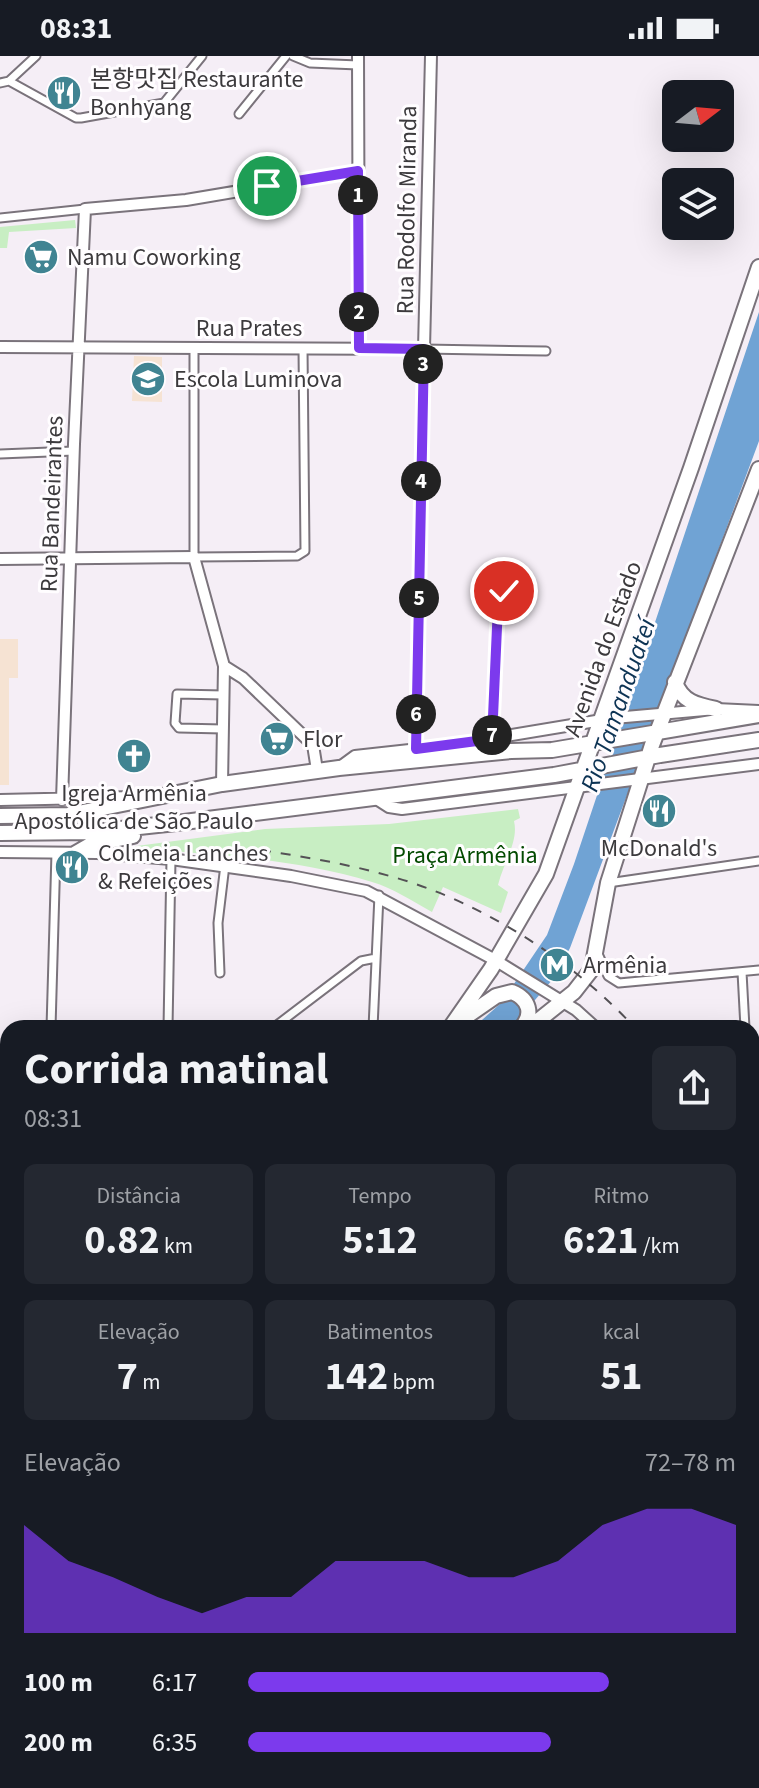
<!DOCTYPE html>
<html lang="pt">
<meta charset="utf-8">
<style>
body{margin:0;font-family:"Source Sans 3","Noto Sans KR",sans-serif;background:#242831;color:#f1f3f6;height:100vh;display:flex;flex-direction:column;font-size:30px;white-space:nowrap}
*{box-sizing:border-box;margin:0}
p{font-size:26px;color:#9ea1a6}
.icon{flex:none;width:44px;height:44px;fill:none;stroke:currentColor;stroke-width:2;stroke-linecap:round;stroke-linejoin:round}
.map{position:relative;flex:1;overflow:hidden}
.side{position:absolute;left:0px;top:964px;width:760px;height:768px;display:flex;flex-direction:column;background:#171b24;border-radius:24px 24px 0 0;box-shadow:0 8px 32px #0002}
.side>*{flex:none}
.needle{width:52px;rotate:74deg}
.fabs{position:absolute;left:662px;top:24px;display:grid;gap:16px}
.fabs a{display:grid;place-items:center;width:72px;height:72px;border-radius:12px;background:#171b24;box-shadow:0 8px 32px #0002;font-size:40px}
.pin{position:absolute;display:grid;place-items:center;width:68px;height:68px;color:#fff;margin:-34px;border:4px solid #fff;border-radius:50%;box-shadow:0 2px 8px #0007}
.km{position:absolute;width:40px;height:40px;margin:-20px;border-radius:50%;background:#222;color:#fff;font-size:22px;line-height:40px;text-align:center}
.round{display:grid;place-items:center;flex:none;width:84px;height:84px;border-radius:12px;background:#242831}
.overview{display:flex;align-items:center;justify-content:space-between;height:136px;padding:0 24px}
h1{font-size:44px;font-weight:700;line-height:60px}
.metrics{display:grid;grid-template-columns:repeat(3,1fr);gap:12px;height:136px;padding:8px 24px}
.metrics div{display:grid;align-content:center;border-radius:12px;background:#242831;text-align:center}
.metrics b{font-size:40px;font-weight:700}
.metrics small{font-size:22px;font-weight:400}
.metrics p{font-size:22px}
.chart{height:224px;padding:16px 24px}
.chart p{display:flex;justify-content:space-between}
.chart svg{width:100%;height:144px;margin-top:8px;fill:#7c3aed;opacity:.7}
ul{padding:0 24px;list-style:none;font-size:26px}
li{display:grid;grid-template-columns:128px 96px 1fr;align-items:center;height:60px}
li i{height:20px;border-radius:10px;background:#7c3aed}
.status{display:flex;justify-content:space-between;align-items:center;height:56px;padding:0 40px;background:#171b24;direction:ltr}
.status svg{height:22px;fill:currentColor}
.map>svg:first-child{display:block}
</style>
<div class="status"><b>08:31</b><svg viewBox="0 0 49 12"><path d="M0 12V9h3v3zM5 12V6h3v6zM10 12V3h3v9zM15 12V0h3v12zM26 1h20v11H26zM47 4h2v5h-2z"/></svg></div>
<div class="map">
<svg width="759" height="1732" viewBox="0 0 759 1732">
<rect width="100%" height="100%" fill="#f5eef6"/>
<path fill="#f6e3d3" d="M134 300 162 301V346L132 345Z
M0 583H18V622H9V729H0Z
M314 1724H590L582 1732H321Z"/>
<path fill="#c8eec3" d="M75 164 76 172 9 176 7 192H0V171Z
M518 753 520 762 514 765C519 786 503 807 498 829L508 836 501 857 443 831 432 856C412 845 393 832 372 826 294 802 209 799 129 791L265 773 389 768Z"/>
<path fill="#70a3d4" d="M759 256V385L570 892 553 923 511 972H473L501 947 547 879 574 808Z"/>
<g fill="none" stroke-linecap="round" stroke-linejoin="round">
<g stroke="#7a737b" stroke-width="11">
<path id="street" d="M293 0 310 7 358 9
M9 25 76 62H81L164 47 202 0
M0 27 9 25 36 0
M239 58 286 0
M0 162 85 153
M194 291V501L297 500 305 495 303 292
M0 398 74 395
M223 673 179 672 175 667 177 638 224 639
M492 683 498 549 510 529
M416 693 424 293 546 295
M608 827 759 805
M599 900 608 920 619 927 759 914
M742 916 745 972
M220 917 218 867 225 809
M51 972 56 796
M168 972 171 803
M273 972 361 905 376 902
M373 972 379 839
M0 1071H8
M752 1071 759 1070
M752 1085 759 1178
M0 1280 8 1289
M0 1304 8 1297
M752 1600 759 1598
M0 1606 8 1602"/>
</g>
<g stroke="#7a737b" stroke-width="14">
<path id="secondary" d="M358 0 359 292
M0 291 424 293 431 0
M0 503 194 501 224 610 222 728
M224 610 243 622 313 689 317 714
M340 711 355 700 446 690 614 662 716 653 759 655
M375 742 389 751 402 753 759 708
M0 744 134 741
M62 744 74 388 85 153 186 144 358 115
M0 796 97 797 171 803 291 820 366 835 495 904 576 954 596 972
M0 1612 8 1621
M752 1629 759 1650
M51 1724V1732
M301 1724 308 1732
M592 1732 600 1724"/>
</g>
<g stroke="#7a737b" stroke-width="16">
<path id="primary" d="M752 1314 759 1312
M752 1344 759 1342
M0 1506 8 1504
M0 1537 8 1535"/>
</g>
<g stroke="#7a737b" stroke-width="18">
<path id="highway" d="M675 626C682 646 697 649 716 653
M0 760 68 759 222 728 339 712 511 695 552 694 759 659
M0 777 93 776 176 767 554 719 660 699 759 684
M76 797 90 789 133 780
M460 965 496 940 512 936C529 943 534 958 521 972
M450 972 491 913 546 818 691 412 759 211
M529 972 574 936 592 913 608 827 652 689 759 413
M0 1371 8 1364
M0 1434 8 1426"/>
</g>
<use href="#street" stroke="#fff" stroke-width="7"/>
<use href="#secondary" stroke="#fff" stroke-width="10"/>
<use href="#primary" stroke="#fff" stroke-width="12"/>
<use href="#highway" stroke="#fff" stroke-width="14"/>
<path stroke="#545155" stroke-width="2" stroke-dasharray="10 10" stroke-linecap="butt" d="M261 794C305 801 349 808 393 821 480 845 574 905 635 972
M752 1115 759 1124"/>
</g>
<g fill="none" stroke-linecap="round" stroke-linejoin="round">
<g stroke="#fff" stroke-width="16">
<path id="route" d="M267 130 358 115 359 292 424 293 416 693 492 683 498 549 504 535"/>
</g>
<use href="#route" stroke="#7c3aed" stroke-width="10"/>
</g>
<defs>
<g id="restaurant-disc" transform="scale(1.8)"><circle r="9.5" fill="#408492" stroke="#fffdff"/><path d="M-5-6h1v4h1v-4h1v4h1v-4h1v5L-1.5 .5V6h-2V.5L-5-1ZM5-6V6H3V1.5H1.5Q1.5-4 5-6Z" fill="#fff"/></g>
<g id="supermarket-disc" transform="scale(1.8)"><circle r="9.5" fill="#408492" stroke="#fffdff"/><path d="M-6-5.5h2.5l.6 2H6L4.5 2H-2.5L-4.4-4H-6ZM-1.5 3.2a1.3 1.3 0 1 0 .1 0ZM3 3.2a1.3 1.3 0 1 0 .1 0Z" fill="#fff"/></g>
<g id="school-disc" transform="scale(1.8)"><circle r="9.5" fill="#408492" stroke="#fffdff"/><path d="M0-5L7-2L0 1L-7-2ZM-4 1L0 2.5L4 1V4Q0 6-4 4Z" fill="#fff"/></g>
<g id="church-disc" transform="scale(1.8)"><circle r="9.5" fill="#408492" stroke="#fffdff"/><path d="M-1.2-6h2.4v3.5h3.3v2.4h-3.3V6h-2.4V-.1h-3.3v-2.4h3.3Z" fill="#fff"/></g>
<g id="metro-disc" transform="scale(1.8)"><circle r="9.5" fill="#408492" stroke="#fffdff"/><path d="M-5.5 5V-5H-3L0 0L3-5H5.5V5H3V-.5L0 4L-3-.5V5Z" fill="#fff"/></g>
</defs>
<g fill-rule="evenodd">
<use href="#restaurant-disc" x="64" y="37"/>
<use href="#supermarket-disc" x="41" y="201"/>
<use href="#school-disc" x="148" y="323"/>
<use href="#supermarket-disc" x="277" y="683"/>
<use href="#church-disc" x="134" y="700"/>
<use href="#restaurant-disc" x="659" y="755"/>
<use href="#restaurant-disc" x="72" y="811"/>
<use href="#metro-disc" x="557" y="909"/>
</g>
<g text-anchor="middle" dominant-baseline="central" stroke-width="6" stroke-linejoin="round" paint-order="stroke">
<g font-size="24" fill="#3c3a3d" stroke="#fffdff" text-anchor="start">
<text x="90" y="23">본향맛집 Restaurante<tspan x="90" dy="28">Bonhyang</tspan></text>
<text x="67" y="201">Namu Coworking</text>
<text x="174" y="323">Escola Luminova</text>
<text x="303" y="683">Flor</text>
<text x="134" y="737" text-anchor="middle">Igreja Armênia<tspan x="134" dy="28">Apostólica de São Paulo</tspan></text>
<text x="659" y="792" text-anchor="middle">McDonald's</text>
<text x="98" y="797">Colmeia Lanches<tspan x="98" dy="28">&amp; Refeições</tspan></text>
<text x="583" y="909">Armênia</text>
</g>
<g font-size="24" fill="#3c3a3d" stroke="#fffdff">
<text transform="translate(407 154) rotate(-89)">Rua Rodolfo Miranda</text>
<text x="249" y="272">Rua Prates</text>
<text transform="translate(52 448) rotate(-88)">Rua Bandeirantes</text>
<text transform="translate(603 593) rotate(-70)">Avenida do Estado</text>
</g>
<g font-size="24" fill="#034a00" stroke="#fffdff">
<text x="465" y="799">Praça Armênia</text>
</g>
<g font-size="26" font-style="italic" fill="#0d3354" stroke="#fffdff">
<text transform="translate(618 649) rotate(-71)">Rio Tamanduateí</text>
</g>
</g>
</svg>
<div class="fabs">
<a><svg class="needle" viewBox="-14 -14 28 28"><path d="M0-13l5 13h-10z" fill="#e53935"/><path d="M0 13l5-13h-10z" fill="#9ea1a6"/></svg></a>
<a><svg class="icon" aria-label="layers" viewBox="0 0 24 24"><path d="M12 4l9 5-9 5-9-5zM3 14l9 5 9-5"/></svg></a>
</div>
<div class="pin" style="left:267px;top:130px;background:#1e9e55"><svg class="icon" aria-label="arrive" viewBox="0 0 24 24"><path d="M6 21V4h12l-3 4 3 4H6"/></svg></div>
<div class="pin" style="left:504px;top:535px;background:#d93025"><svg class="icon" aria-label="check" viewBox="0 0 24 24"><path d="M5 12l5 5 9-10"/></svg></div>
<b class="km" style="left:358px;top:139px">1</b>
<b class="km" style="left:359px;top:256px">2</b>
<b class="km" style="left:423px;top:308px">3</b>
<b class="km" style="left:421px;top:425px">4</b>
<b class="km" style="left:419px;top:542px">5</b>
<b class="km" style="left:416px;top:658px">6</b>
<b class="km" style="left:492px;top:679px">7</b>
<section class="side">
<div class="overview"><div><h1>Corrida matinal</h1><p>08:31</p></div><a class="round"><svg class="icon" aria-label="share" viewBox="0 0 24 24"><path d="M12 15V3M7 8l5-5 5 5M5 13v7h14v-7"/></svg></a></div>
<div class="metrics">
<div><p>Distância</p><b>0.82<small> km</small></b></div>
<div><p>Tempo</p><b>5:12</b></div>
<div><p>Ritmo</p><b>6:21<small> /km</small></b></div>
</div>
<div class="metrics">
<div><p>Elevação</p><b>7<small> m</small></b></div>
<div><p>Batimentos</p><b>142<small> bpm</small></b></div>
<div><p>kcal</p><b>51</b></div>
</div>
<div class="chart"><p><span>Elevação</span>72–78 m</p>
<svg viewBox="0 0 160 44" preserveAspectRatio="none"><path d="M0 44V11L10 22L20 27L30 33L40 38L50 33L60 33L70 22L80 22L90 22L100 27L110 27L120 22L130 11L140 6L150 6L160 11V44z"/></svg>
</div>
<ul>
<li><b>100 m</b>6:17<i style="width:74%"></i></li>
<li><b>200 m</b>6:35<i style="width:62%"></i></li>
</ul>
</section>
</div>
